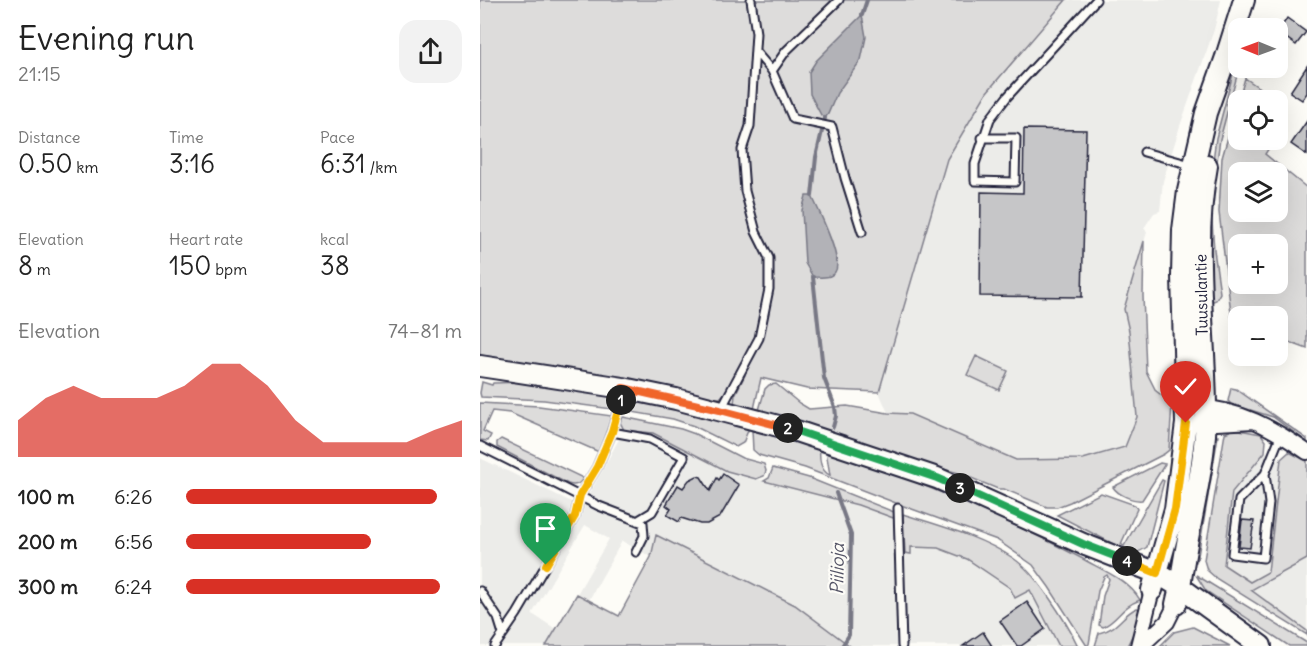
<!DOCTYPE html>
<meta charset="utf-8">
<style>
body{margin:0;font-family:Delius,sans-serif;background:#f2f2f2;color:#222;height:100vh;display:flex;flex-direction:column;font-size:22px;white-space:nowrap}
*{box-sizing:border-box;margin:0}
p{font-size:20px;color:#767676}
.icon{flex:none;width:33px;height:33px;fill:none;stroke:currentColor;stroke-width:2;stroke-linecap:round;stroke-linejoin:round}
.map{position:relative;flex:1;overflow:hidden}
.side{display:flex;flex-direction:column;background:#fff;width:480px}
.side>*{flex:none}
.needle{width:39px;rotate:271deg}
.fabs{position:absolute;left:748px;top:18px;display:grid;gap:12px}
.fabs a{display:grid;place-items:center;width:60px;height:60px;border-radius:12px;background:#fff;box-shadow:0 6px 24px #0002;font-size:30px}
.pin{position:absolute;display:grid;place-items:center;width:51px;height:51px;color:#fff;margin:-62px -26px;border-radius:50% 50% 50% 0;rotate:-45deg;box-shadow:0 0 6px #0007}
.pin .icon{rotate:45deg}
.km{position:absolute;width:30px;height:30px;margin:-15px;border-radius:50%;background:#222;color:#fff;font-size:16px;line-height:30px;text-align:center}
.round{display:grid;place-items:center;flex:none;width:63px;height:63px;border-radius:18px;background:#f2f2f2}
.headline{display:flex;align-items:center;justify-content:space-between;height:102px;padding:0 18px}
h1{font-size:33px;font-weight:600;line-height:45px}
.metrics{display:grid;grid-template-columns:repeat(3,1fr);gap:9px;height:102px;padding:6px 18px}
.metrics div{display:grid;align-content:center}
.metrics b{font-size:26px;font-weight:600}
.metrics small{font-size:16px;font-weight:400}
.metrics p{font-size:16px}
.chart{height:168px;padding:12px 18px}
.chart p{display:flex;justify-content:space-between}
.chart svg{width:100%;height:108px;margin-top:6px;fill:#d93025;opacity:.7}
ul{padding:0 18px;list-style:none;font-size:20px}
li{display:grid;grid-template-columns:96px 72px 1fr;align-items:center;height:45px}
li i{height:15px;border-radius:8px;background:#d93025}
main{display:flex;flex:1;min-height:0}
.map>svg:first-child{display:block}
</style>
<main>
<section class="side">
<div class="headline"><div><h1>Evening run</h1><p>21:15</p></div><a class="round"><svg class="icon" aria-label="share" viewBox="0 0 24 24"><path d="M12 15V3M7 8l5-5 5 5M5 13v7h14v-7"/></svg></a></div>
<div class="metrics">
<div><p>Distance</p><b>0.50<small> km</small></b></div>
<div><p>Time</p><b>3:16</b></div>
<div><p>Pace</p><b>6:31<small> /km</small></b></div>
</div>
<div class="metrics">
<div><p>Elevation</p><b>8<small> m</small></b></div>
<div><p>Heart rate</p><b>150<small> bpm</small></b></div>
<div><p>kcal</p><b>38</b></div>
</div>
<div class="chart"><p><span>Elevation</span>74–81 m</p>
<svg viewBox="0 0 160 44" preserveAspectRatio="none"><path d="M0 44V29L10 20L20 15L30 20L40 20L50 20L60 15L70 6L80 6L90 15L100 29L110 38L120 38L130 38L140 38L150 33L160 29V44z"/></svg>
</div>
<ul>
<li><b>100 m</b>6:26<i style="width:91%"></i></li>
<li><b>200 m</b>6:56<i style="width:67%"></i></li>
<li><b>300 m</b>6:24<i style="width:92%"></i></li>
</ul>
</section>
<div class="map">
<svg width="827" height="646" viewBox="0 0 827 646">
<rect width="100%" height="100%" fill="#fdfcf7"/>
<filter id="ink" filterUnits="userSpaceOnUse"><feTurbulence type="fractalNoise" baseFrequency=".0167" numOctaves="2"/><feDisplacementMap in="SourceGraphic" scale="12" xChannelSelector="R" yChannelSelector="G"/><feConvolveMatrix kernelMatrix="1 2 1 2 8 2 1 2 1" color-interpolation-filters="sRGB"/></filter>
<g filter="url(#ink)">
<path fill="#ecece9" d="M586 0H741L734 30 700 126 683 181 680 211 674 213 664 228 667 232 644 309 649 331 657 417 645 447 603 459 536 460 430 414 408 413 399 392 467 159 507 92Z
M144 430 173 433 247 471 378 505 517 555 559 589 590 646H370L315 605 176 535 171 557 142 541 109 600 97 594 129 539 105 525 52 614 76 629 66 646H0V458L102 507Z
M785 452 801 459 788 572 770 582 744 565 752 492Z
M827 559V631L771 590Z"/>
<path fill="#dddcdb" stroke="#807f8b" stroke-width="1.5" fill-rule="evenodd" d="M0 0H586L507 92 467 159 399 392 327 389 281 378 274 409 254 404 255 395 265 375 259 373 252 385 240 398H231L176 384 0 355Z
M759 51V68L740 139 731 207 734 250 740 293 736 300 731 302 727 206 736 138Z
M765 78 797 100H759V140H794L785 154 827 188V349L798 338V316H759V323L752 321 739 212 742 158ZM759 172H798V212H759ZM759 244H798V284H759Z
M664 241 663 296 666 371 676 391 692 403 689 450 684 454 590 502 577 507H567L524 489H518L479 473 439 463 279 410 285 389 289 385 296 384 319 403 329 409 367 406 408 413 430 414 536 460 603 459 645 447 657 417 649 331 644 309Z
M496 356 528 371 519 390 487 375Z
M2 382 12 385 13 383 48 382 129 396 134 404 132 409 64 400 1 397 0 393Z
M751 388 756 389 827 439V442L793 417 751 404 748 401Z
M154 401 186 406 269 428 263 443 256 447 214 426 193 419 146 411 147 405Z
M0 403 59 406 132 416 119 452 30 413 12 411 3 431 11 435 8 441 0 440Z
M143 417 201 429 215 434 262 458 284 464 286 471 284 476 276 479 247 471 173 433 144 430 140 422Z
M754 429 781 434 786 441 785 452 752 492 744 565 770 582 788 572 801 459 809 452 827 461V559L771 590 827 631V635L737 579 727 570 724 560 745 433Z
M272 430 340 449C339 458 340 471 350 475L347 457 348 451C436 479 519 515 601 558 620 569 649 580 660 600 640 607 639 620 623 627L619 625 623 596 629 579 627 575 624 577 618 591 609 644 607 646 569 587 553 565 517 540 421 505 325 468 279 455 273 450Z
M736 436H738L718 556 716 562H713L732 443Z
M21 439 103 478C99 485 95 486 88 484L17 447V442Z
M680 463 685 464 662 500C653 501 638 495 633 487Z
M293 468 329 478 414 512 416 519 378 505 284 481 289 478Z
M682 480 684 481 667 547C660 552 655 554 647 551L577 515 621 493 655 505 657 509 641 544 644 546Z
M423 514C460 526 500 536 533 558 556 573 586 621 598 646H579L550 590 535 598 530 588 487 559 458 548 431 547V554L425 553Z
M176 535 315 605 370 646H66L97 594 139 616 171 557Z
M716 575 827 643V646H809L726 591Z
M657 608 661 610 657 626 647 646H615L619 633C640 628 641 615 657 608Z
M713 627 750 646H680L694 632Z"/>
<path fill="#b2b2b7" stroke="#787885" stroke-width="1.5" d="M382 15 386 37 381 60 357 93 348 114 345 118 341 115 330 94 329 72 336 61Z
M326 196H332C338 209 364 261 355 272 350 279 340 277 333 277L325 263 322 210Z"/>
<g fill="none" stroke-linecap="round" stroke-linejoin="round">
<path stroke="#787885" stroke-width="4" d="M382 15 387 0
M332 196 336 157 345 118
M333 277 344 378 355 407 356 416 353 427
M356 493 371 535 369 635 362 646"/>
</g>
<path fill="#c6c6c8" stroke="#22223b" stroke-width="1.5" d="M807 18 826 32 816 45 798 32Z
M827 66V93L822 100 810 92Z
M827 121V155L811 144Z
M544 129 606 130 602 297 500 296 501 192 543 193Z
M243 474 259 485 240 517 227 524H220L201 518 199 522 187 515 191 509 186 505 198 485 203 488 209 480 217 476 221 477 230 491 237 478 239 480Z
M762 520 774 521 770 548 759 547Z
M547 602 565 629 541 646H537L520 621Z
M503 632 512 646H483Z"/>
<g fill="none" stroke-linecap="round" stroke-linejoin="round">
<g stroke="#22223b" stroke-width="11">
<path id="lane" d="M275 51 292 71 313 119 352 127 365 178 382 232
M292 71 306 51 359 0
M502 138H536L535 182 495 181V164L510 119 527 97 616 0
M664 152 711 165
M241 409 279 338 289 289V258L276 232 265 191 262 150 270 126 276 33 271 0
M132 432 170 439 204 457 172 512 157 521
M0 446 119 506 163 523 164 536 156 552
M785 474 789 503 783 558 752 554 759 500 785 474 801 434
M418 508 422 646
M0 591 18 618 23 634
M15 646 37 614 95 516 100 495 117 467 132 432 143 391"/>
</g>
<g stroke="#22223b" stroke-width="18">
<path id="street" d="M717 407C759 409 793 428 827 452
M718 424 774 421
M658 646 672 590
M661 646 687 622 696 604"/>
</g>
<g stroke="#22223b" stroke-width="24">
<path id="secondary" d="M0 366 143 388 196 399 310 429 457 478 603 544 677 573 700 587 781 646
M672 590 695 509 706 423 702 276 703 230 708 191 726 113 746 57 764 0
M696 604 700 587C707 529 727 465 726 407 725 326 712 246 727 166"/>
</g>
<use href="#lane" stroke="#fdfcf7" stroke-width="7"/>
<use href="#street" stroke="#fdfcf7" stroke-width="14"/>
<use href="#secondary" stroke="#fdfcf7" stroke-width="20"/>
</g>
</g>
<g fill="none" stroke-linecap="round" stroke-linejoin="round" filter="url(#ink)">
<g stroke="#fff" stroke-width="12">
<path id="split-1" d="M66 565 95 516 100 495 117 467 132 432 141 400"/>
</g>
<g stroke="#fff" stroke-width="12">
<path id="split-2" d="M141 400 143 388 240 410 308 428"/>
</g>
<g stroke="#fff" stroke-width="12">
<path id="split-3" d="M308 428 457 478 480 488"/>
</g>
<g stroke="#fff" stroke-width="12">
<path id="split-4" d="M480 488 603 544 647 561"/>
</g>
<g stroke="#fff" stroke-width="12">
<path id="split-5" d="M647 561 677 573 695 509 706 423"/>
</g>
<use href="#split-1" stroke="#f5b400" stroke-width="8"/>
<use href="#split-2" stroke="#f0652b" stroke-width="8"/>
<use href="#split-3" stroke="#22a559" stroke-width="8"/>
<use href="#split-4" stroke="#22a559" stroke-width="8"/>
<use href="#split-5" stroke="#f5b400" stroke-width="8"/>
</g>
<g text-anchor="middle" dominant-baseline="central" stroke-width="4.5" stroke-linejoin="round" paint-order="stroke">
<g font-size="16" fill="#22223b" stroke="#fdfcf7">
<text transform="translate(721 295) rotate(-91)">Tuusulantie</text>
</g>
<g font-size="18" font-style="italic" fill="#545466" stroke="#fdfcf7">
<text transform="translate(357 569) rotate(-89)">Piilioja</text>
</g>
</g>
</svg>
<div class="fabs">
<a><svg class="needle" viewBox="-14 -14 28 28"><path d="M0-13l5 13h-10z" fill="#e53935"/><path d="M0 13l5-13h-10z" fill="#767676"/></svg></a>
<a><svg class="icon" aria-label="locate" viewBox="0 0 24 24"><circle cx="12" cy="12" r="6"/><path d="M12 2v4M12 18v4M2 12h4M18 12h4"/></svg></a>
<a><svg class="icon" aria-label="layers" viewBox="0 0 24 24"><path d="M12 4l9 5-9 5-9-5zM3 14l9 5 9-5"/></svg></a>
<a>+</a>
<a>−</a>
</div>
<div class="pin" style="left:66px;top:565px;background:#1e9e55"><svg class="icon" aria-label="arrive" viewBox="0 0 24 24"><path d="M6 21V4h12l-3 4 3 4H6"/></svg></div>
<div class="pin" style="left:706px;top:423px;background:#d93025"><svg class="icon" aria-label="check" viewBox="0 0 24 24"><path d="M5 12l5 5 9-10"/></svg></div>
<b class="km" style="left:141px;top:400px">1</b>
<b class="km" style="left:308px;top:428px">2</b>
<b class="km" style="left:480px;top:488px">3</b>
<b class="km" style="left:647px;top:561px">4</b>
</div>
</main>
